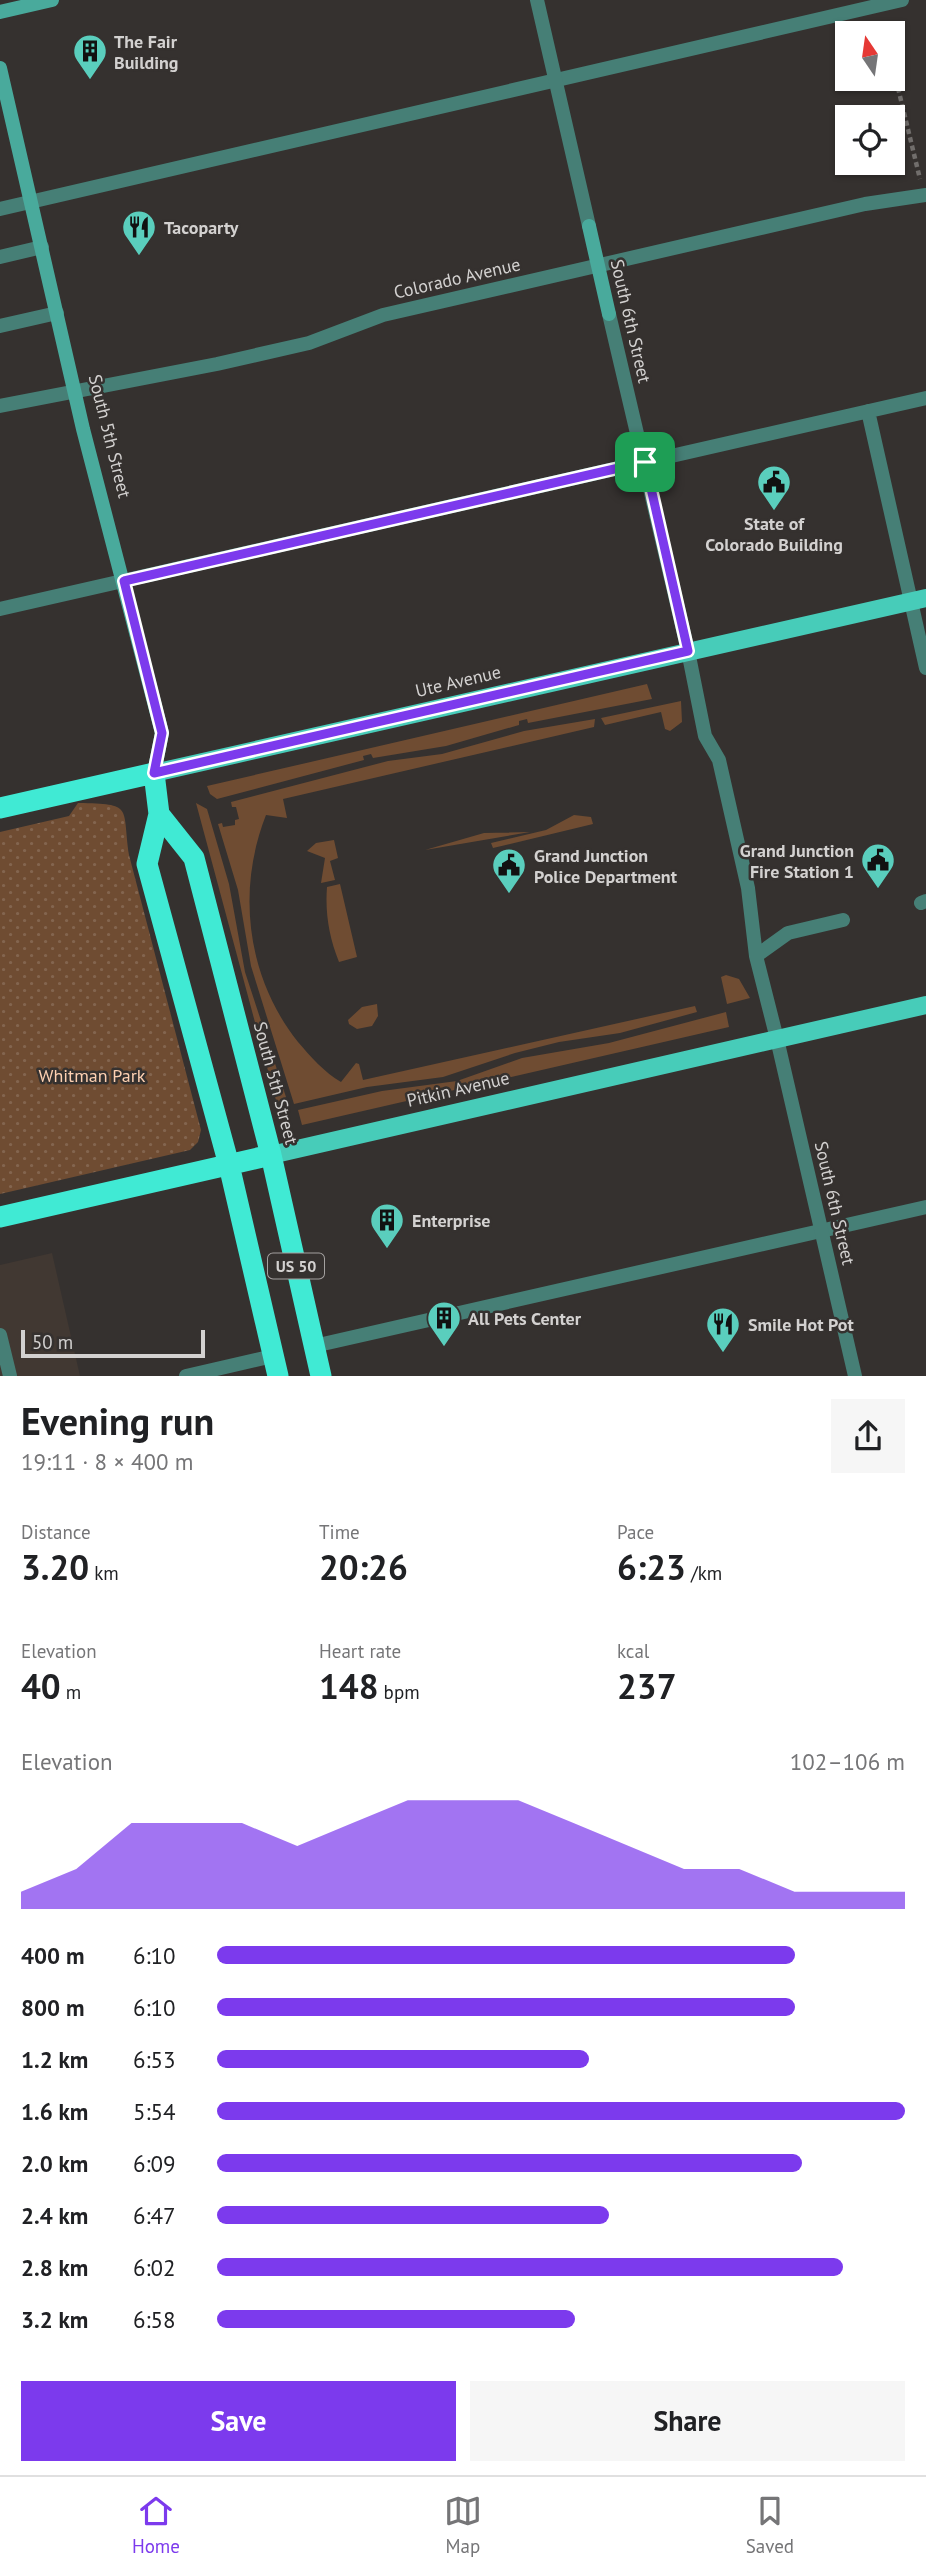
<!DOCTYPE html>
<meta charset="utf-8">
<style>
body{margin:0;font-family:"PT Sans",sans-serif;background:#f6f6f6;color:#202124;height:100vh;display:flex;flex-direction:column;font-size:26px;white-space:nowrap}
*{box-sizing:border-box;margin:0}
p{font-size:23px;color:#757577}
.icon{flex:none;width:38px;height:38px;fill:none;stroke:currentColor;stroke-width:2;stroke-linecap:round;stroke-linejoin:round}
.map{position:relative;height:1376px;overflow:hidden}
.panel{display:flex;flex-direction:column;background:#fff;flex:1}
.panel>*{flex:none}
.needle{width:46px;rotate:347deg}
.fabs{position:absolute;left:835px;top:21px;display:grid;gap:14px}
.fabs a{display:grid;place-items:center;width:70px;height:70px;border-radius:0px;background:#fff;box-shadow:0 2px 5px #0004;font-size:35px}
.scale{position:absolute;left:21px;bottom:18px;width:184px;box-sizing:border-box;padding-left:7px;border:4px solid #d3d1d0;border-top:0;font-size:19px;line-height:24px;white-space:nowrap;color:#d3d1d0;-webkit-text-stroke:5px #35312f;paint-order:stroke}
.pin{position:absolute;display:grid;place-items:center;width:60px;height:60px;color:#fff;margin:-30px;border-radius:14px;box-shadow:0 4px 10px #0006}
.round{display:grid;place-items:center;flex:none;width:74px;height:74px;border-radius:0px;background:#f6f6f6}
.head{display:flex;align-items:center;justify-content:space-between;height:119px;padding:0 21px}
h1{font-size:38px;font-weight:700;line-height:52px}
.stats{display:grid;grid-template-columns:repeat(3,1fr);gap:10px;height:119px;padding:7px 21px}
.stats div{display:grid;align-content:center}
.stats b{font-size:35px;font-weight:700}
.stats small{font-size:19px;font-weight:400}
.stats p{font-size:19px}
.chart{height:196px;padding:14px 21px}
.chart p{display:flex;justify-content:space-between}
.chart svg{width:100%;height:126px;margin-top:7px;fill:#7c3aed;opacity:.7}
.primary-button{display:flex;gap:14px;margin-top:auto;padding:14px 21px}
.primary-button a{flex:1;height:80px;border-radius:0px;background:#7c3aed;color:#fff;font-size:28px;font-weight:700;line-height:80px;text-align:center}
.primary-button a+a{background:#f6f6f6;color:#202124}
ul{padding:0 21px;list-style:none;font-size:23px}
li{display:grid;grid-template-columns:112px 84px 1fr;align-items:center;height:52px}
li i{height:18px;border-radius:9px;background:#7c3aed}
.tabs{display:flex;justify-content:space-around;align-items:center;height:98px;border-top:2px solid #e0e0e0;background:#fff;font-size:19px;color:#757577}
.tabs a{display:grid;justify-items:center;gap:4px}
.tabs .on{color:#7c3aed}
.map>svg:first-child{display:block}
</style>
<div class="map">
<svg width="926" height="1376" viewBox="0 0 926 1376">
<defs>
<pattern id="park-dots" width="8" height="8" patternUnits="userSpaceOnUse" patternTransform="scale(1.75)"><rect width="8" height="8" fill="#6f4c32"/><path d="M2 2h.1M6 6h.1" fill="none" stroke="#83654f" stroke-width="1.8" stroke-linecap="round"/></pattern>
</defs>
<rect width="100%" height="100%" fill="#35312f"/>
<path fill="#413832" d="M52 1253 80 1376H0V1265Z"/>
<path fill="#6f4c32" d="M647 684 652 699 528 723 527 719 519 721V725L446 746 373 758 371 754 363 756 364 760 217 799 210 794 207 786Z
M681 701 682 722 670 731 665 729 661 712 605 725 601 718Z
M595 719 594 727 283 799 287 818 266 815C236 891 247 978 298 1042 310 1056 325 1073 341 1082L356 1063 359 1064 363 1080 695 1006 697 1012 620 1033 559 1042 515 1053 443 1077 367 1087 294 1104 251 966 238 890 218 824 222 823 223 827 235 825V820L239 819 236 807H232L231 802 388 761 442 754 524 731Z
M196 803 207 809 229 884 245 972 286 1097 282 1102 277 1104Z
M574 815 591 817 593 824 493 848 491 843 546 830Z
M530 832 425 850 484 833Z
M334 840 338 858 330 861 335 880 321 883 325 858 307 851 316 843Z
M340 884 357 957 339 962C329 937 325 913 327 887Z
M726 975 739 979 750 998 727 1004 721 977Z
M377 1004 378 1016 372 1026 357 1029 349 1024 348 1020 362 1007Z
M726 1012 729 1027 302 1125 298 1110 382 1091 457 1081 522 1058 609 1043Z"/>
<path fill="url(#park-dots)" d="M78 803C134 804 122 806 129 855L201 1130 198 1142 190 1150 0 1194V832L69 816Z"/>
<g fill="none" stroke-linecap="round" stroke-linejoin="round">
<path stroke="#716e6c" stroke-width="4.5" stroke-dasharray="5 3.5" stroke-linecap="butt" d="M892 63 920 179"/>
<path stroke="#467f76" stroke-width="14" d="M0 209 902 0
M0 257 42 247
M0 326 57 313
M868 411 926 668
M0 609 926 398
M688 651 705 736 719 760 748 888 756 956 777 1039
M921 903 926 901
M756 956 788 933 843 920
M0 1335 10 1376
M314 1346 926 1207
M186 1376 273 1356"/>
<path stroke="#467f76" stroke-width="14" d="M537 0 589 226
M609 314 688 651
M0 406 217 364 309 343 383 315 865 204 926 195
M777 1039 855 1376"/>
<path stroke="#49aa9c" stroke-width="14" d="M0 12 52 0
M0 68 83 429 162 733 154 773
M589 226 609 314"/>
<path stroke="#47ccb9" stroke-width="18" d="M154 773 926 598
M271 1155 926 1005"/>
<path stroke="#40ead4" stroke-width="21" d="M0 808 154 773 159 814 147 864 229 1165 278 1376
M159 814 194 858 271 1155 321 1376
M0 1217 271 1155"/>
</g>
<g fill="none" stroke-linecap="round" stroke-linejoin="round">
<g stroke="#fff" stroke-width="14">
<path id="route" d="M645 462 688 651 154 773 162 733 124 581Z"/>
</g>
<use href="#route" stroke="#7c3aed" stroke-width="9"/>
</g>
<defs>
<g id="building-pin" transform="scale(1.75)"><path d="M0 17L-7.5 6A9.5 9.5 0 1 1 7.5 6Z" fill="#5acebd" stroke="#35312f"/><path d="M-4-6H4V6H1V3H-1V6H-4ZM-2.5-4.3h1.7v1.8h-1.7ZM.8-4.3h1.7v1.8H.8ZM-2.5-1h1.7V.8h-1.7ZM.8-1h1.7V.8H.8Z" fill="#111"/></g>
<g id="restaurant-pin" transform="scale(1.75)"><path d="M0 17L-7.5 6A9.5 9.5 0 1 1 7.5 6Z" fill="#5acebd" stroke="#35312f"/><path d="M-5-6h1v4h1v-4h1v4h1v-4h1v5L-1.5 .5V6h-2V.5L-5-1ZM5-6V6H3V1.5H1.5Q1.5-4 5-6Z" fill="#111"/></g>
<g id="civic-pin" transform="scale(1.75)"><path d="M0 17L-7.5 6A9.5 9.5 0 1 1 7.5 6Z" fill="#5acebd" stroke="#35312f"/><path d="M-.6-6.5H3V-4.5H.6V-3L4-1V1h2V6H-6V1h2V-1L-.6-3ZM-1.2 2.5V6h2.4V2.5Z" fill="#111"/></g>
</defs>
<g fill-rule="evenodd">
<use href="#building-pin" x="90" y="51"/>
<use href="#restaurant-pin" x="139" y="227"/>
<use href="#civic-pin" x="774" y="482"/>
<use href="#civic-pin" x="878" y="860"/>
<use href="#civic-pin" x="509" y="865"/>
<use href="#building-pin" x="387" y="1220"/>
<use href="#building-pin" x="444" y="1318"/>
<use href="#restaurant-pin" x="723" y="1324"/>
</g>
<g text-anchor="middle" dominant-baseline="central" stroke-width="5" stroke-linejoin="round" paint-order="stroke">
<rect fill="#35312f" stroke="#a4a1a0" stroke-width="2" x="268" y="1253.5" width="56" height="25" rx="5"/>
<g font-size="16" font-weight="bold" fill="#d3d1d0">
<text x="296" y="1266">US 50</text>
</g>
<g font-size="18" font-weight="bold" fill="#d3d1d0" stroke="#35312f" text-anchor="start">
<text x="114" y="41">The Fair<tspan x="114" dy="21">Building</tspan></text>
<text x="164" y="227">Tacoparty</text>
<text x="774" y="523" text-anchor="middle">State of<tspan x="774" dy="21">Colorado Building</tspan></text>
<text x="854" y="850" text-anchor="end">Grand Junction<tspan x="854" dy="21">Fire Station 1</tspan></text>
<text x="534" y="855">Grand Junction<tspan x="534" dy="21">Police Department</tspan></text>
<text x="412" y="1220">Enterprise</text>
<text x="468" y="1318">All Pets Center</text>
<text x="748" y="1324">Smile Hot Pot</text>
</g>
<g font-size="18" fill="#d3d1d0" stroke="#35312f">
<text transform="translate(457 278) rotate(-13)">Colorado Avenue</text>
<text transform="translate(631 321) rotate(77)">South 6th Street</text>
<text transform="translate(110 436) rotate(76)">South 5th Street</text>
<text transform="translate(458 681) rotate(-13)">Ute Avenue</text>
<text transform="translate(276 1083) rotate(75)">South 5th Street</text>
<text transform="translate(458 1089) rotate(-13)">Pitkin Avenue</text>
<text transform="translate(835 1203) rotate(77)">South 6th Street</text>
</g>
<g font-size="18" fill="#fed1b2" stroke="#35312f">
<text x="92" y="1075">Whitman Park</text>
</g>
</g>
</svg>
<div class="fabs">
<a><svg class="needle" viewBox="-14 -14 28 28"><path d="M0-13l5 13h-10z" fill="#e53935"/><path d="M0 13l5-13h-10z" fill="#757577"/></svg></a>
<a><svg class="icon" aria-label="locate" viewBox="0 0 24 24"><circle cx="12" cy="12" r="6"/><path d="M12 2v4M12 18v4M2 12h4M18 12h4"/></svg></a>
</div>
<div class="scale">50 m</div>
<div class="pin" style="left:645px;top:462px;background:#1e9e55"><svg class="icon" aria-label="arrive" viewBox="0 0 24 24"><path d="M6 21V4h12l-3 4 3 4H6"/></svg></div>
</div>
<section class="panel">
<div class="head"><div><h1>Evening run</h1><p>19:11 · 8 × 400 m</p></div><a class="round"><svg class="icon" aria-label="share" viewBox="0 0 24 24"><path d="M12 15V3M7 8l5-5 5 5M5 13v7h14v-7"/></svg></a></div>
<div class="stats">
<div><p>Distance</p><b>3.20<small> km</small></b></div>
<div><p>Time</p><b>20:26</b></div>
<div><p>Pace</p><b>6:23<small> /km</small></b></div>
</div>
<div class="stats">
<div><p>Elevation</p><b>40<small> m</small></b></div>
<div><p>Heart rate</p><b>148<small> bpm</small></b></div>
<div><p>kcal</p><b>237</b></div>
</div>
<div class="chart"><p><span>Elevation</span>102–106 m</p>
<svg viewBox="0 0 160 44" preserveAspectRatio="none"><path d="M0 44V38L10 30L20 14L30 14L40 14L50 22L60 14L70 6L80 6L90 6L100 14L110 22L120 30L130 30L140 38L150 38L160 38V44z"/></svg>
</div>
<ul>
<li><b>400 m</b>6:10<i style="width:84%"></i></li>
<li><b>800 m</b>6:10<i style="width:84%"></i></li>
<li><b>1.2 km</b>6:53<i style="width:54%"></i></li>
<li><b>1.6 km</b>5:54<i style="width:100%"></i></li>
<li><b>2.0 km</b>6:09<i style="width:85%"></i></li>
<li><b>2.4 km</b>6:47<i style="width:57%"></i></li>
<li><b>2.8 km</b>6:02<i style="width:91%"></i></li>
<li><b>3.2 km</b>6:58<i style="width:52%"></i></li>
</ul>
<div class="primary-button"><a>Save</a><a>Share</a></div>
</section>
<nav class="tabs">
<a class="on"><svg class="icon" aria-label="home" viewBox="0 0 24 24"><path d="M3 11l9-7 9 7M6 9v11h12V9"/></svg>Home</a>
<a><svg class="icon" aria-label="map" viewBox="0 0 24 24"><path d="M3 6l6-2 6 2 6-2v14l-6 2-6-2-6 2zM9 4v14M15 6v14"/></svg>Map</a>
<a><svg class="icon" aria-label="saved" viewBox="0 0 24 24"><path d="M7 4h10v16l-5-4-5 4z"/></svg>Saved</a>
</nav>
